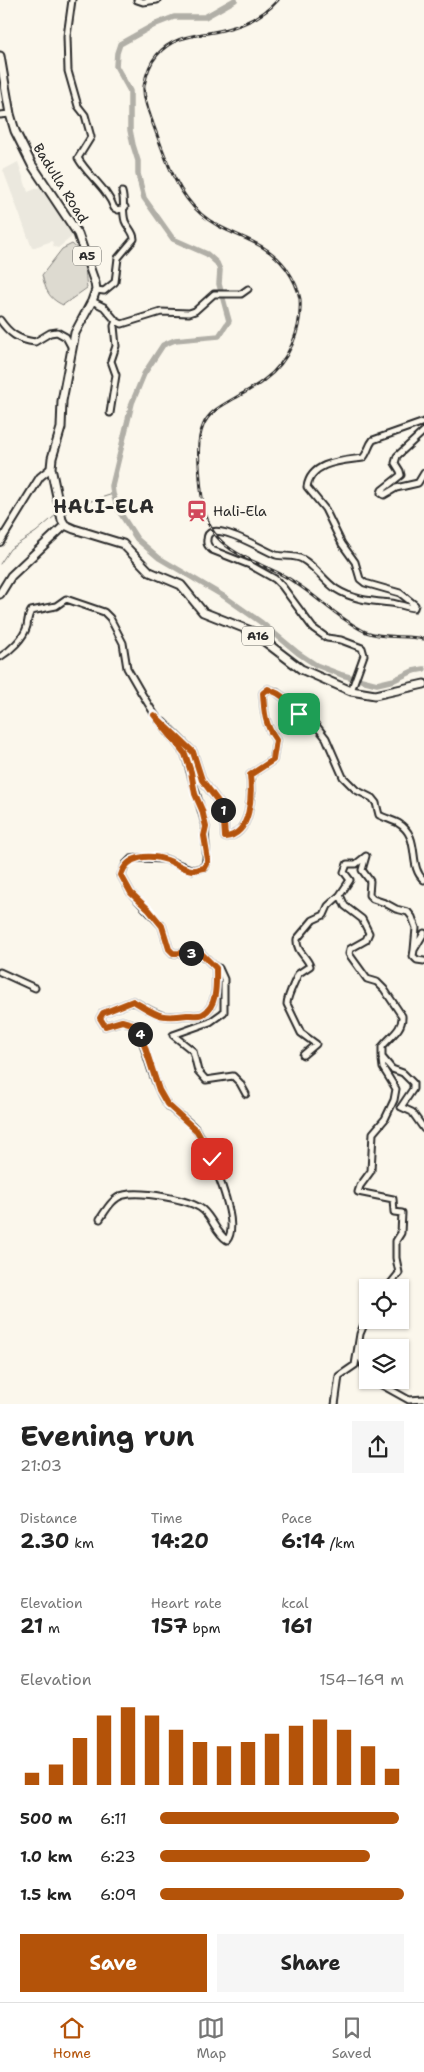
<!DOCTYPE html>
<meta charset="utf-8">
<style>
body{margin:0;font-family:"Shantell Sans",sans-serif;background:#f6f6f6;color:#222;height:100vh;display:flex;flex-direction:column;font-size:19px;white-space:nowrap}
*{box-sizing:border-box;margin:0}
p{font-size:16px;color:#767676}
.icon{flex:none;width:28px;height:28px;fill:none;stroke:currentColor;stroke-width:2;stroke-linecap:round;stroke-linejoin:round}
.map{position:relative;height:1404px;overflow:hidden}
.side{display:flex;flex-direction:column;background:#fff;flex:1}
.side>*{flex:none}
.buttons{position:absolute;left:359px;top:1279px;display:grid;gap:10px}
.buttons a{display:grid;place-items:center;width:50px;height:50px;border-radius:0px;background:#fff;box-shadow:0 1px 4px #0004;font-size:25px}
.pin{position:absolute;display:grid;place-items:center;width:42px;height:42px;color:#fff;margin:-21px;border-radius:10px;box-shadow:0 2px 8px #0006}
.km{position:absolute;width:25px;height:25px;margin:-12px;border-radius:50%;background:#222;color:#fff;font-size:14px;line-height:25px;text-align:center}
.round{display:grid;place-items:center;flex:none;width:52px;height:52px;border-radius:0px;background:#f6f6f6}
.summary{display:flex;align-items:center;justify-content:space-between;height:85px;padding:0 20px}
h1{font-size:28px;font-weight:700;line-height:38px}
.metrics{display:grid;grid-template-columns:repeat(3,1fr);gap:8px;height:85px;padding:5px 20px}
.metrics div{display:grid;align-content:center}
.metrics b{font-size:21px;font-weight:700}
.metrics small{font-size:14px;font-weight:400}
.metrics p{font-size:14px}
.chart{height:140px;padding:10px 20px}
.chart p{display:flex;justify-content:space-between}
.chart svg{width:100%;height:90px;margin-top:5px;stroke:#b45309;stroke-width:6}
.action{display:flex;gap:10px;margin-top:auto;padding:10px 20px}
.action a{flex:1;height:58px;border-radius:0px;background:#b45309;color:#fff;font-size:20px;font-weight:700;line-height:58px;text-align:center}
.action a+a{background:#f6f6f6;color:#222}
ul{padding:0 20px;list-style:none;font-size:16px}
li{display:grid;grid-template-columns:80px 60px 1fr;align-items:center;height:38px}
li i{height:12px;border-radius:6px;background:#b45309}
.menu{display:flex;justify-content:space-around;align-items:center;height:70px;border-top:1px solid #e0e0e0;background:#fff;font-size:14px;color:#767676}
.menu a{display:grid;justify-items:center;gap:2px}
.menu .selected{color:#b45309}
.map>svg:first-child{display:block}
</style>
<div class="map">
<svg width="424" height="1405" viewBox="0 0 424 1405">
<rect width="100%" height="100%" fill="#fbf7ec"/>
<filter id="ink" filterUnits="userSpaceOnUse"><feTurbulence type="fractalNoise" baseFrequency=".02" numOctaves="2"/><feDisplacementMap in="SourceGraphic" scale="10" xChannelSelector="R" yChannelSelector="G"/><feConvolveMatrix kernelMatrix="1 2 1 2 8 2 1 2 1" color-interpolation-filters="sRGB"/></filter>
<g filter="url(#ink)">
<path fill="#ebe8de" d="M18 162 28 192 40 187 74 235 58 248 54 247 52 241 32 248 3 170Z"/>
<path fill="#dddad0" stroke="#84827e" d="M72 244C86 254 85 273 87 288L63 305C48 298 46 290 42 275L62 249Z"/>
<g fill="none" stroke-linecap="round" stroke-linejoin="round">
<path stroke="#7b7a75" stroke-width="1" d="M63 510 113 494
M0 564 10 549 36 532 57 514"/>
<path stroke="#b1afa7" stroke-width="5.5" d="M235 0 205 17H174L156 24 120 44 117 53 116 66 130 91V130L133 145 138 161V174L144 198 173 239 207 254 217 263 220 270 219 284 229 321 219 336 175 340 163 345 144 374 132 403 112 486 113 494 119 511 137 539 159 558 225 597 262 623 298 653 316 665 342 675 377 684 394 680 413 671 424 669"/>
<g stroke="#2b2b2b" stroke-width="9">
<path id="minor" d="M72 0 67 36 68 71 78 106 85 115 91 137 78 158C88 176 107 188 114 208L118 210 125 207
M137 0 143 2 157 0
M0 115 10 114
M96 290 104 291 115 282 118 258 134 239C134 232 127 227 125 221 122 211 125 202 122 192
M92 301 104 307 116 321 122 324 161 312 189 313 195 311 214 294H241L248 289
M0 320C9 333 18 340 35 342L50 333 57 332 66 337 72 348
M110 413 116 375 111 361 116 346 114 326 116 321
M424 431 397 456 395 463 400 471 401 475 382 490 381 493 384 495 396 488 418 483 424 473
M0 657C10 651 24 638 27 626 28 620 28 616 31 611L56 606 66 599 104 612 110 618 123 643 127 668 142 694 155 715 185 754 206 827C203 841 210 855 204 867L193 870 165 859 139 858 131 859 126 864 121 875 131 893 162 926 169 949 173 953 202 954 216 968C216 982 218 1006 203 1014 199 1016 192 1015 187 1015 160 1019 157 1014 133 1001L103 1013 100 1018 105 1026 122 1021 136 1025 140 1032C144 1048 157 1092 167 1104 176 1115 191 1121 198 1132 209 1151 242 1223 227 1240 216 1233 213 1219 203 1210 190 1199 141 1191 124 1195 113 1197 106 1210 100 1219
M351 691 364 655 362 648 341 640 327 638 313 628 282 586 275 579 250 565 212 550C209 547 206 545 207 540 207 515 264 551 276 555 284 557 294 555 302 559 315 566 324 581 336 589 353 600 372 601 391 603 399 604 406 607 414 608L415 605 400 593 365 583 360 579 355 562 342 544 325 509 307 487C311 461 343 461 363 458 368 453 368 446 373 440L424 422
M163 722 193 752 202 780 223 808 225 837C252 835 252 794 250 775L273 760 276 740C265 725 264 712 263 693L268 689 276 692 290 702 299 714 315 724 326 738 343 777 356 790 372 798 376 803 379 815C385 818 392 820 398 823 422 837 407 866 424 880
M424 933 414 950 413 956 417 960 424 961
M414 950 416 928 412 917 408 912 396 909 385 903 373 899 369 895 370 881 362 870 366 856 356 864H347L344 872 350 880 340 895 345 906 362 919 369 933 366 940 350 949 349 954 367 979 377 982 384 989 402 1016C403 1030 389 1037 382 1047V1057L392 1069 403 1073 413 1083V1089L401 1107 412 1112 424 1129
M216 968H219L224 979V1012L210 1022 173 1035 193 1051 198 1071 206 1080 233 1076 240 1083 246 1094
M0 972 35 988
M303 1055 316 1044 301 1033 287 1004C287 996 295 982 298 974L310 966C306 955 296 952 297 939L313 920 324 915 328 906 340 895
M382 1060 383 1068 396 1089 394 1100 385 1119 373 1133 371 1171 360 1186 358 1192 393 1199 394 1212 402 1213 401 1233 396 1241V1258L399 1273 387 1288
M358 1352 368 1376
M373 1380 409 1400 424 1399
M335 1405 339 1376 355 1365 360 1334 368 1315"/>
</g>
<g stroke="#2b2b2b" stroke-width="10">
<path id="major" d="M0 542 40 477 51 468"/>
</g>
<g stroke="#2b2b2b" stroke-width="11">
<path id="highway" d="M0 56 10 114 15 131 32 165 78 234 95 283 96 290 92 301 75 333 62 401 61 428 52 458 51 468 62 520 65 525 74 529 123 544 150 572 181 585 203 612 251 631 301 669 351 691 375 695 424 684
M0 594 11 576 65 525"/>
</g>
<use href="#minor" stroke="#fbf7ec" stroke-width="5"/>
<use href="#major" stroke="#fbf7ec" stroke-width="6"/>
<use href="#highway" stroke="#fbf7ec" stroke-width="7"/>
<g stroke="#2b2b2b" stroke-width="3">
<path id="rail" d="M278 0C264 16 244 25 223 30 199 36 175 34 157 55 149 64 146 75 144 86 143 99 149 112 153 124 165 156 175 191 201 214 227 237 263 237 286 268 293 278 298 287 300 299 302 330 289 362 264 380 256 387 245 392 235 398 223 405 208 412 203 426 196 443 199 462 200 479 204 528 213 544 259 564 271 570 283 574 294 582 318 597 340 620 366 632 384 639 405 635 424 639"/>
</g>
<use href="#rail" stroke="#fbf7ec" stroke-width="1" stroke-dasharray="4" stroke-linecap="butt"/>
</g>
</g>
<g fill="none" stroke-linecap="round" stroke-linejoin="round" filter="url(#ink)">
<g stroke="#fff" stroke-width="10">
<path id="route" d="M212 1159 197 1131 167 1104 159 1090 140 1032 136 1025 122 1021 105 1026 100 1018 103 1013 133 1001C158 1015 158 1019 187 1015 192 1015 199 1016 203 1014 218 1006 216 982 216 968L202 954 173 953 169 949 162 926 149 910 131 893 121 875C127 855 149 854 167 860 175 863 183 869 192 870 195 871 200 868 204 868L208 860 204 836 206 827 202 810 195 794 191 772 185 754 154 715 193 752 202 780 223 808 225 837C252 835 252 794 250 775L273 760 276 740C265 725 264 712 263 693L268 689C282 694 291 702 299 714"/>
</g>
<use href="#route" stroke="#b45309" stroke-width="6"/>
</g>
<defs>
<g id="station-bare" transform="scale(1.725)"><path d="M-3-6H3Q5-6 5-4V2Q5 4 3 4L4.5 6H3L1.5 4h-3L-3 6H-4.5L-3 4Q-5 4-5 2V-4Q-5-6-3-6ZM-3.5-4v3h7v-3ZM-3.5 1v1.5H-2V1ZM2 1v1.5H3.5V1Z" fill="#d1495b" stroke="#fbf7ec" stroke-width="2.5" paint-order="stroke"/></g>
</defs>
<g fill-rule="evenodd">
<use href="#station-bare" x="197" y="511"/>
</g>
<g text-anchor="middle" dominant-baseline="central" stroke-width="5" stroke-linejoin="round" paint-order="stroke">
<g fill="#fbf7ec" stroke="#696865" stroke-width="1">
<rect x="73" y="246.5" width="28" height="19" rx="4"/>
<rect x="242" y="626.5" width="32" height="19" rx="4"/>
</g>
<g font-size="12" font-weight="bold" fill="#2b2b2b">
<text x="87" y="256">A5</text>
<text x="258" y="636">A16</text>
</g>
<g font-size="14" fill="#2b2b2b" stroke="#fbf7ec">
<text transform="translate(61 183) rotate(58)">Badulla Road</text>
</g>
<g font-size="14" fill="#2b2b2b" stroke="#fbf7ec" text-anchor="start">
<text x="213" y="511">Hali-Ela</text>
</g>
<g font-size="19" font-weight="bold" letter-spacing="1" fill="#2b2b2b" stroke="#fbf7ec">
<text x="104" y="506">HALI-ELA</text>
</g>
</g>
</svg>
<div class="buttons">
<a><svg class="icon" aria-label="locate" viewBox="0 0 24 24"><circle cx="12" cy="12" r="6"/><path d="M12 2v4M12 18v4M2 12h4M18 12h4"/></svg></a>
<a><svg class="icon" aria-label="layers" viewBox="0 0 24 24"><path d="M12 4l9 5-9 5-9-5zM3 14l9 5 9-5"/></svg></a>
</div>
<div class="pin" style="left:299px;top:714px;background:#1e9e55"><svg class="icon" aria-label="arrive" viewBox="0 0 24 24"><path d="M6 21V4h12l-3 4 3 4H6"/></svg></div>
<div class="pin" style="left:212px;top:1159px;background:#d93025"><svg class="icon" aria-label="check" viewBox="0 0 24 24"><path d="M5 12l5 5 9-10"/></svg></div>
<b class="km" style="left:223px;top:810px">1</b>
<b class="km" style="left:191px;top:953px">3</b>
<b class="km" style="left:140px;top:1034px">4</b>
</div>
<section class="side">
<div class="summary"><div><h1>Evening run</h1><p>21:03</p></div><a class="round"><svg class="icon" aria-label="share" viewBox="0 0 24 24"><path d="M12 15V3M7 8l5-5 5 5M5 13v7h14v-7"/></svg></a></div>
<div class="metrics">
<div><p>Distance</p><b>2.30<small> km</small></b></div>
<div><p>Time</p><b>14:20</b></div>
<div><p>Pace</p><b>6:14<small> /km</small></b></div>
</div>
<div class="metrics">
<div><p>Elevation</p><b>21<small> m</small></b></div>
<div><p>Heart rate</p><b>157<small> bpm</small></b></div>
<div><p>kcal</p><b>161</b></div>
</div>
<div class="chart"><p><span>Elevation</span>154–169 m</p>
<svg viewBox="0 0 160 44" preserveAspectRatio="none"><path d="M5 44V38M15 44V34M25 44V21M35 44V10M45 44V6M55 44V10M65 44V17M75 44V23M85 44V25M95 44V23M105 44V19M115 44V15M125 44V12M135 44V17M145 44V25M155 44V36"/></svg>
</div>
<ul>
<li><b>500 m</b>6:11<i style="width:98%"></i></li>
<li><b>1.0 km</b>6:23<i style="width:86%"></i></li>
<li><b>1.5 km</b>6:09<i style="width:100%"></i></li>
</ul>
<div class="action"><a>Save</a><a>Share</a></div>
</section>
<nav class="menu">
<a class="selected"><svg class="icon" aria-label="home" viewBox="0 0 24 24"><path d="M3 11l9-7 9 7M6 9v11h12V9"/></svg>Home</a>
<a><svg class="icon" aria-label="map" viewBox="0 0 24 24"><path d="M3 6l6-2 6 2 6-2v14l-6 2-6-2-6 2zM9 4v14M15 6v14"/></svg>Map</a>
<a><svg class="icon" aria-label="saved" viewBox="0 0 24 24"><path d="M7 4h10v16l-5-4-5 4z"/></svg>Saved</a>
</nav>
